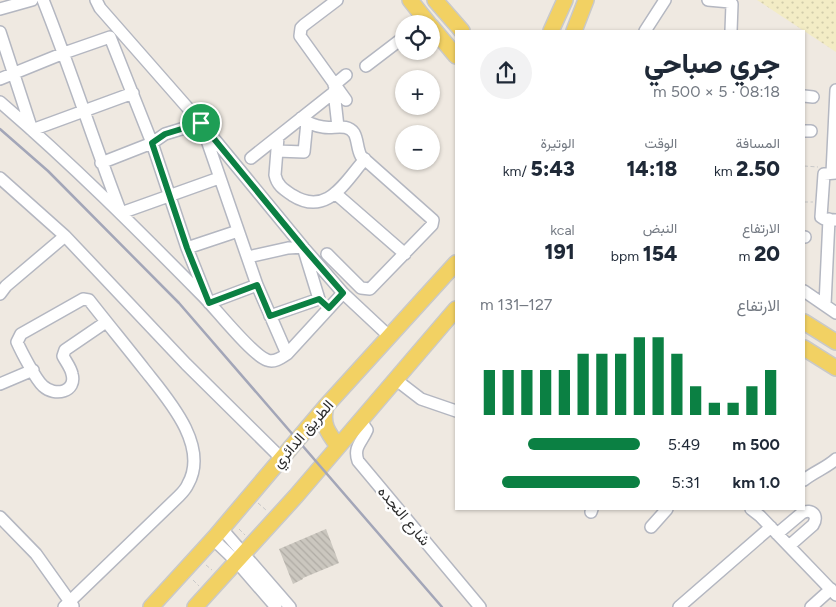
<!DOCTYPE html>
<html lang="ar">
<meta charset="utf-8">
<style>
body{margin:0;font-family:Figtree,Vazirmatn,sans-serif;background:#f2f2f3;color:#1f2937;direction:rtl;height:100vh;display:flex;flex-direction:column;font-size:19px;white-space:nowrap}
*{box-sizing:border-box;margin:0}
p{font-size:16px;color:#747a83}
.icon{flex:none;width:28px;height:28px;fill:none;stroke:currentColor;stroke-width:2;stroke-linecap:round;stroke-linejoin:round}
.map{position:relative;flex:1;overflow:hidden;direction:ltr}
.sheet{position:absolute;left:455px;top:30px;width:350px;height:480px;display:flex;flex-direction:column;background:#fff;border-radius:0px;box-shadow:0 1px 4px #0004;direction:rtl}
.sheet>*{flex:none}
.tools{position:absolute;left:395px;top:15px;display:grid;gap:10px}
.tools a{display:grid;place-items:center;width:45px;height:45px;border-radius:50%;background:#fff;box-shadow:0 1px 4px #0004;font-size:25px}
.pin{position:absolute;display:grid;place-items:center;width:42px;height:42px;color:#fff;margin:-21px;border:2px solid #fff;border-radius:50%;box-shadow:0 1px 5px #0007}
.round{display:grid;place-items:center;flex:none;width:52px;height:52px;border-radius:26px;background:#f2f2f3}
.overview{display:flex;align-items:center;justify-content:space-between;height:85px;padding:0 25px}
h1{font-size:28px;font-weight:800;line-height:38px}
.figures{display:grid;grid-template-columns:repeat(3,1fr);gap:8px;height:85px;padding:5px 25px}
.figures div{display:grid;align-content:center}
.figures b{font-size:21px;font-weight:800}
.figures small{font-size:14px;font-weight:400}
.figures p{font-size:14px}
.chart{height:140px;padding:10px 25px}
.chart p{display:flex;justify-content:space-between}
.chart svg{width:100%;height:90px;margin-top:5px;stroke:#0b8043;stroke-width:6}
ul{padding:0 25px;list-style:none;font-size:16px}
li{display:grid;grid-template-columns:80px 60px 1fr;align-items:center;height:38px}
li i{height:12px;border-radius:6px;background:#0b8043}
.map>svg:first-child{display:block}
</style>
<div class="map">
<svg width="836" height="607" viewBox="0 0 836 607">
<defs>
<pattern id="sand-dots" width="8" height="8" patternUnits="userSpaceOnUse" patternTransform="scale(1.25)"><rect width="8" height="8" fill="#f3ecc5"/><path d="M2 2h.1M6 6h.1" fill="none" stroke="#d1cbaa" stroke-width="1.8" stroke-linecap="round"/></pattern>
<pattern id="building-back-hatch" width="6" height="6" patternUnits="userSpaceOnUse" patternTransform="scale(1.25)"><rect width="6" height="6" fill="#cbc7bf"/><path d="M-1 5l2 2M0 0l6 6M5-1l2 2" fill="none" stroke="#afaba4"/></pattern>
</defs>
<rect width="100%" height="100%" fill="#efe9e1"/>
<path fill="url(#sand-dots)" d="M757 0H836V52Z"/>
<path fill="url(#building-back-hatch)" d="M326 529 339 563 303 578V579L293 584 279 549Z"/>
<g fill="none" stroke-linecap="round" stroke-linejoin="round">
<g stroke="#b4b7c1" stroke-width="14">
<path id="minor" d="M43 0C71 70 94 143 121 213L219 178
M96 0 100 8 201 123 303 247 343 293 390 337
M337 0 304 25 301 28 300 36 346 100
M708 0 730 2 732 4 731 31
M0 9 32 0
M645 31 665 0
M0 32 32 130 133 93
M366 66 404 37
M0 79 64 53 110 37 152 143 187 248 209 303 257 285
M334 85 346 75
M334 91 338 127
M804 96 813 97
M0 102C71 163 137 229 203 296 216 309 252 355 267 360 274 363 281 358 287 354L343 293
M301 118C308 123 315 126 323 127 334 129 347 123 354 133 358 140 357 149 361 156L433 220 432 225 370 289 361 288 327 254
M804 131H811
M278 137 275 175C277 185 283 189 292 195 327 217 344 183 365 159
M277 151 304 152 307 122
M251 158 338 89
M101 163 152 143 165 134 201 123 257 285 287 354
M832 173 836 90
M0 178 65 236 186 364 282 459
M335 193 405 254
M836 220 824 219 821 217 824 174 836 173
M804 237H805
M187 248 238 231
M248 257 288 248 303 247 319 299 270 316
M804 291 836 313
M0 294 6 286 65 236
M825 305 829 219
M395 379 421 399 456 411
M0 384 33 370
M360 420 367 430C362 442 353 447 358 461L480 607
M804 480C814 472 826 468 836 459
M751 509 760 516 836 595
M591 512 592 509
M0 517 36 554 73 606
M651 527 667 509
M222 529 290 607
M777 534 802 513C812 508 819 516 813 525L789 546
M213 539 236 561 276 607
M64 607 179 496C182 493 186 489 188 484 210 445 166 397 144 369 126 346 107 323 89 300L83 299 21 334 17 342C21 351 36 380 43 386 55 397 77 392 72 374 71 368 66 362 63 356L65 350 106 322
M679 607 771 527
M811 607 831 589"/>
</g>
<g stroke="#c9c9c9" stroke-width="18">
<path id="major" d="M410 0 429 24
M435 0 462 31
M431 26 456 56
M551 31 565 0
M574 31 586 0
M804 322 836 342
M804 348 836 368
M326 406C321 424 328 433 338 446
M151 607 215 537 326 406 456 263
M195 607 296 496 456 309"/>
</g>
<path stroke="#c9c9c9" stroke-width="1" stroke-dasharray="4 2.5" stroke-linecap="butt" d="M804 166 818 167
M804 202H813
M258 503 266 510
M239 529 245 535
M206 565 212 570
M193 580 199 586"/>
<use href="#minor" stroke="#fff" stroke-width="11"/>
<use href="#major" stroke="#f2d163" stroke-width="15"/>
<path stroke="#a3a6b8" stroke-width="2.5" d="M0 129 48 171 179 303 442 607"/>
</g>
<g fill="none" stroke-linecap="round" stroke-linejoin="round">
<g stroke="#fff" stroke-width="10">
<path id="route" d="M201 123 303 247 343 293 329 308 319 299 270 316 257 285 209 303 187 248 152 143 165 134Z"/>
</g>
<use href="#route" stroke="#0b8043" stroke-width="6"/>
</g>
<g text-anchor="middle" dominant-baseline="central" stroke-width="5" stroke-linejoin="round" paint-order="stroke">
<g font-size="15" fill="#2e2e2e" stroke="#fff">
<text transform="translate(303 434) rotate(-49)">الطريق الدائري</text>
<text transform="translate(404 516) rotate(50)">شارع النجده</text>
</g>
</g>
</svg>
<div class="tools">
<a><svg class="icon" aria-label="locate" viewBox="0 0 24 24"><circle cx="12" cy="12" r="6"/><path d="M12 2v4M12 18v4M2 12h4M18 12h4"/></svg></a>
<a>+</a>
<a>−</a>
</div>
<div class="pin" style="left:201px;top:123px;background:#1e9e55"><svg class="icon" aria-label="arrive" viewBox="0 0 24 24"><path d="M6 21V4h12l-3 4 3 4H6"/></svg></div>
<section class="sheet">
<div class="overview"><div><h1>جري صباحي</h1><p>08:18 · 5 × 500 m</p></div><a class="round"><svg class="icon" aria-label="share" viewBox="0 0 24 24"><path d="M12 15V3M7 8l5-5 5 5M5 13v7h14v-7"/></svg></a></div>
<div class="figures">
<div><p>المسافة</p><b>2.50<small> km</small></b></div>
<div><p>الوقت</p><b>14:18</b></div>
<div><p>الوتيرة</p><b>5:43<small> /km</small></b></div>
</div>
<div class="figures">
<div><p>الارتفاع</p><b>20<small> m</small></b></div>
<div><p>النبض</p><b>154<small> bpm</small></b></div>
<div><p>kcal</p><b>191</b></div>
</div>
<div class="chart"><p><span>الارتفاع</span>127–131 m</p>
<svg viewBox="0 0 160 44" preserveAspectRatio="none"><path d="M5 44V22M15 44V22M25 44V22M35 44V22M45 44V22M55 44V14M65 44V14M75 44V14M85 44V6M95 44V6M105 44V14M115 44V30M125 44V38M135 44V38M145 44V30M155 44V22"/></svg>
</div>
<ul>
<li><b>500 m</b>5:49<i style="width:70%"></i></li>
<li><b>1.0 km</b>5:31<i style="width:86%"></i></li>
</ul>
</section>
</div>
